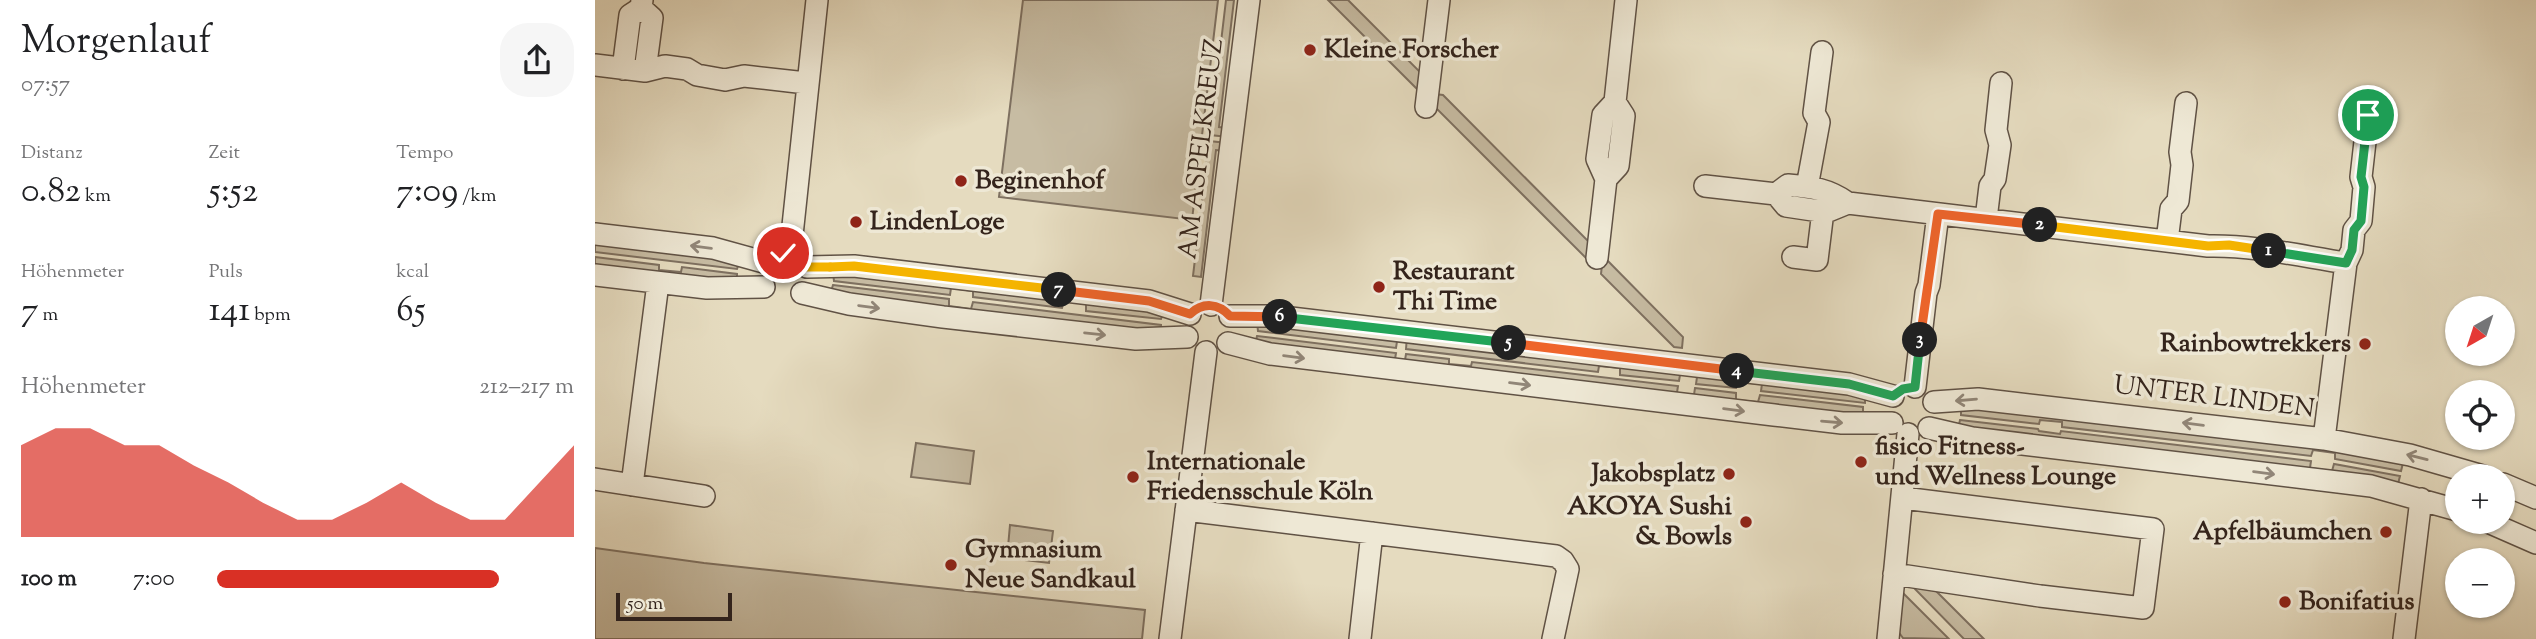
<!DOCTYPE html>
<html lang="de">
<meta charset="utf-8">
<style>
body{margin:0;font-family:"Sorts Mill Goudy",serif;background:#f6f6f6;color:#202124;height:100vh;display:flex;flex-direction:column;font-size:26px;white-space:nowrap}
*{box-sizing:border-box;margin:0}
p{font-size:23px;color:#757577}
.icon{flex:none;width:38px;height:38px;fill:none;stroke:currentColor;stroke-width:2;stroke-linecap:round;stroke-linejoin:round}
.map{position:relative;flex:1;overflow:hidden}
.panel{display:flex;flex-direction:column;background:#fff;width:595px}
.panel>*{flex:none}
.needle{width:46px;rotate:219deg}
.buttons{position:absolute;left:1850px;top:296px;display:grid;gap:14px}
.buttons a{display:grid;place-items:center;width:70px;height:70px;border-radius:50%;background:#fff;box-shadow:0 2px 5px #0004;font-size:35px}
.scale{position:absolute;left:21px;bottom:18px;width:116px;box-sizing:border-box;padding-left:7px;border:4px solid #34241c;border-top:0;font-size:19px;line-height:24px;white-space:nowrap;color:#34241c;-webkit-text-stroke:5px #eee8d5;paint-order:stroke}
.pin{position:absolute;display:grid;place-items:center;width:60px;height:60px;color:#fff;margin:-30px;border:4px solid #fff;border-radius:50%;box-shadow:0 2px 7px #0007}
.km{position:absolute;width:35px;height:35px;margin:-18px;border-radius:50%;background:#222;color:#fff;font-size:19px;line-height:35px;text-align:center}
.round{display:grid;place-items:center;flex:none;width:74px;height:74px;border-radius:28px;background:#f6f6f6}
.headline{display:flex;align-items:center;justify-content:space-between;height:119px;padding:0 21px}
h1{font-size:38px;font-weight:600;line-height:52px}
.metrics{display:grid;grid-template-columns:repeat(3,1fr);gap:10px;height:119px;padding:7px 21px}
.metrics div{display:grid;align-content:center}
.metrics b{font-size:35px;font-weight:600}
.metrics small{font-size:19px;font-weight:400}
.metrics p{font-size:19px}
.chart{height:196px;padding:14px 21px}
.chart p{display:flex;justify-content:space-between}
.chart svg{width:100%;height:126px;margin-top:7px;fill:#d93025;opacity:.7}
ul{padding:0 21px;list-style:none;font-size:23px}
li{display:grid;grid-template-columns:112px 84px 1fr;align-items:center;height:52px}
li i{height:18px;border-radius:9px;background:#d93025}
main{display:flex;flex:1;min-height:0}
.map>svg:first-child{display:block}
</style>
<main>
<section class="panel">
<div class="headline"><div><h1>Morgenlauf</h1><p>07:57</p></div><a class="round"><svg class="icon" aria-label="share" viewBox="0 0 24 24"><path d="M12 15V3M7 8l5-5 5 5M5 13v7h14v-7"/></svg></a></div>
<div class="metrics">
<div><p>Distanz</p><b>0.82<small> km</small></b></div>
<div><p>Zeit</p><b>5:52</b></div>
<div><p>Tempo</p><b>7:09<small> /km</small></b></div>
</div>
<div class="metrics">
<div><p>Höhenmeter</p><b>7<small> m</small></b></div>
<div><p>Puls</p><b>141<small> bpm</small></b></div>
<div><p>kcal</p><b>65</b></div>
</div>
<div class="chart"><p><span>Höhenmeter</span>212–217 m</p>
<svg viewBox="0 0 160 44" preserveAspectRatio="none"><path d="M0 44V12L10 6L20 6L30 12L40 12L50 19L60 25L70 32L80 38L90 38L100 32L110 25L120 32L130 38L140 38L150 25L160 12V44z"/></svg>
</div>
<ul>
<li><b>100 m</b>7:00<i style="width:79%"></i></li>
</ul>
</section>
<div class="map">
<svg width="1941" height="639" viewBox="0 0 1941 639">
<rect width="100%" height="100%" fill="#e5dbbf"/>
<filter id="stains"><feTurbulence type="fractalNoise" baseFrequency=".00286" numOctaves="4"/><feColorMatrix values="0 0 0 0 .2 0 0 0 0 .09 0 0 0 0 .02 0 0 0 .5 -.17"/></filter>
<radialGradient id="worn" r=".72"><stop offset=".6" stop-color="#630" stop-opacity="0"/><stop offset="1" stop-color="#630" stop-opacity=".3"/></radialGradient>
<path fill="#c7bca3" stroke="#7e7060" stroke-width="2" d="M428 0H623L597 220 404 197Z
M631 0H639L624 127 633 128V137L615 135Z
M733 0H753L830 77 828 95Z
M840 94 848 95 998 246 996 263 838 105Z
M614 141 632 143 631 151 621 150 606 277 598 276Z
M0 240 145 260 142 269 0 252Z
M1008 256 1088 337 1087 348 1079 347 1006 274Z
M0 257 64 265V270L86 272 87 267 142 274V279L0 271Z
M238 272 569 311 566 319 491 311V304L469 301 467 308 378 297V291L356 288 355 295 239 281Z
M238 285 354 299V306L376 309 378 302 566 325V335L235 295Z
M662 322 803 335 801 348 663 331Z
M662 336 801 353 799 365 660 345Z
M812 336 1086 369 1084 381 1025 375V368L1004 366 1003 372 811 349Z
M811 354 854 359V364L876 366 877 362 1083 386 1081 399 809 366Z
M1103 370 1247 388 1270 398V403L1166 391 1167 384 1142 382 1141 388 1101 384Z
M1100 388 1141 393V400L1163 402 1165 395 1268 407V415L1098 401Z
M1366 405 1809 459 1806 471 1740 459V453L1718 450 1716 456 1467 427V422L1445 420 1444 424 1366 415Z
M1365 420 1443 429 1444 431 1465 434 1466 431 1716 461 1715 468 1737 471 1739 464 1805 476 1802 488 1363 429Z
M321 443 379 451 375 484 316 477Z
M415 525 458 531 454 563 412 558Z
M0 548 109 563 550 610 547 639H0Z
M1317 586 1339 589 1389 639H1369Z
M1306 591 1354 639 1308 638 1302 630Z"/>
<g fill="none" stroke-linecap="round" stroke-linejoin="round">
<g stroke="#605245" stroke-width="24">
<path id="minor" d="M46 8 57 18 50 71
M0 65 50 71 70 66 92 69 102 75 130 80 149 76 211 83
M28 69 35 15 46 8 47 0
M831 107 844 0
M1011 179 1002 159 1008 115 1020 102
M1110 186 1181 194 1193 185C1217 187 1233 189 1253 203L1613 246C1659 245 1705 256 1751 263
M1212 187 1224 122 1219 113 1227 52
M1181 194 1191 206 1231 212 1253 203
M1391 219 1395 186 1400 179 1405 145 1401 130 1406 83
M0 234 118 248 172 263
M1572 241 1576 209 1583 201 1587 165 1585 152 1591 103
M195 254 222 0
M1198 257 1222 260 1228 211
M1002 258 1011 179 1023 166 1029 116 1020 102 1031 0
M212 267 259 266 554 301 595 314
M0 275 112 288 169 287
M207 293 254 304 348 317 541 339 592 337
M616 305 654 0
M635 316H679L1254 384 1298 396
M633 343 675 354 1179 415 1247 423H1297
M1320 387 1331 293 1334 285 1343 214
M1339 402 1383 399 1729 439 1815 455 1888 476
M1334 428 1377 438 1776 486 1862 510
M1729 439 1751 263 1757 250 1759 230 1766 221 1769 187 1766 177 1773 115
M0 479 109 496
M1908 484 1941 498
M37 485 63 283
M591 510 961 556 968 561 973 569 958 639
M1893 522 1941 543
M1299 574 1445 596 1548 608 1558 529 1308 498
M575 639 611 352
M765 639 777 533
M1293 639 1313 434
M1809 639 1826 499"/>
</g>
<use href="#minor" stroke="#eee8d5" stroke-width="21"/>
</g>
<defs><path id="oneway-shaft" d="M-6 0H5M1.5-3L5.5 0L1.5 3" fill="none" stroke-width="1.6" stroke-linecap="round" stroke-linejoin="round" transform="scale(1.75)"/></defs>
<g stroke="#918678">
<use href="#oneway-shaft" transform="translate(106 247) rotate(-173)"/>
<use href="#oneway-shaft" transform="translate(274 307) rotate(8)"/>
<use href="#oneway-shaft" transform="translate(500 334) rotate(6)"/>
<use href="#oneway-shaft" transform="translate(699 357) rotate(7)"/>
<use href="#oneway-shaft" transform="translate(925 384) rotate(7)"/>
<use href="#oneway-shaft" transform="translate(1371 400) rotate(175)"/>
<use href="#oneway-shaft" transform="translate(1139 410) rotate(7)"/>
<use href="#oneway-shaft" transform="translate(1237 422) rotate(5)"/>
<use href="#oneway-shaft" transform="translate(1598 424) rotate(-173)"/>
<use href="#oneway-shaft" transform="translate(1822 457) rotate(-166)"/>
<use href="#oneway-shaft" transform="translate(1669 473) rotate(7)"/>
</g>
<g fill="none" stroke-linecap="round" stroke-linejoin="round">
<g stroke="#fff" stroke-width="14">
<path id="split-1" d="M1674 251 1751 263 1757 250 1759 230 1766 221 1769 187 1766 177 1773 115"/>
</g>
<g stroke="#fff" stroke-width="14">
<path id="split-2" d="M1445 225 1613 246 1634 245 1674 251"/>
</g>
<g stroke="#fff" stroke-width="14">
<path id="split-3" d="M1325 340 1343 214 1445 225"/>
</g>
<g stroke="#fff" stroke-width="14">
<path id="split-4" d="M1142 371 1254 384 1298 396 1308 389 1320 387 1325 340"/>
</g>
<g stroke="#fff" stroke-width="14">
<path id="split-5" d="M914 343 1142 371"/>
</g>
<g stroke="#fff" stroke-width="14">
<path id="split-6" d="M685 317 914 343"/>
</g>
<g stroke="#fff" stroke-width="14">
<path id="split-7" d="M464 290 554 301 595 314C608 302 623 303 635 316L685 317"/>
</g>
<g stroke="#fff" stroke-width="14">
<path id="split-8" d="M235 267 259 266 464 290"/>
</g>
<g stroke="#fff" stroke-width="14">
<path id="split-9" d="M188 253 202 256 212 267H235"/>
</g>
<use href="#split-1" stroke="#22a559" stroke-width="9"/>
<use href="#split-2" stroke="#f5b400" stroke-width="9"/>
<use href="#split-3" stroke="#f0652b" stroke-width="9"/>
<use href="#split-4" stroke="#22a559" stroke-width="9"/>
<use href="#split-5" stroke="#f0652b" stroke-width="9"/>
<use href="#split-6" stroke="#22a559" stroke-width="9"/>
<use href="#split-7" stroke="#f0652b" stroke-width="9"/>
<use href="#split-8" stroke="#f5b400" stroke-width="9"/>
<use href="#split-9" stroke="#f5b400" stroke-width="9"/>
</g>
<g fill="#8f2418" stroke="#eee8d5" stroke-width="2.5">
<circle cx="715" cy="50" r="7"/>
<circle cx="366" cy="181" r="7"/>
<circle cx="261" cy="222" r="7"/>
<circle cx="784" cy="287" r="7"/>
<circle cx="1770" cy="344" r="7"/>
<circle cx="1266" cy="462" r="7"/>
<circle cx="1134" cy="474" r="7"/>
<circle cx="538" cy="477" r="7"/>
<circle cx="1151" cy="522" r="7"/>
<circle cx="1791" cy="532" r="7"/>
<circle cx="356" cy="565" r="7"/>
<circle cx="1690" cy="602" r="7"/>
</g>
<g text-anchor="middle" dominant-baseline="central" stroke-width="7" stroke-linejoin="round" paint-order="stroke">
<g font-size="26" font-weight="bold" fill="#34241c" stroke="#eee8d5" text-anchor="start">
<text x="729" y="50">Kleine Forscher</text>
<text x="380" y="181">Beginenhof</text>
<text x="275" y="222">LindenLoge</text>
<text x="798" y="272">Restaurant<tspan x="798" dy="30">Thi Time</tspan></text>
<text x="1756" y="344" text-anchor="end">Rainbowtrekkers</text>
<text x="1280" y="447">fisico Fitness-<tspan x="1280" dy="30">und Wellness Lounge</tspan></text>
<text x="552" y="462">Internationale<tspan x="552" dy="30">Friedensschule Köln</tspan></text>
<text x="1120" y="474" text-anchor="end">Jakobsplatz</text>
<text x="1137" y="507" text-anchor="end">AKOYA Sushi<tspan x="1137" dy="30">&amp; Bowls</tspan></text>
<text x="1777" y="532" text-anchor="end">Apfelbäumchen</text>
<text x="370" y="550">Gymnasium<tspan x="370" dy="30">Neue Sandkaul</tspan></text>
<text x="1704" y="602">Bonifatius</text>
</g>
<g font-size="26" fill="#34241c" stroke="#eee8d5">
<text transform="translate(607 149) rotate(-83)">AM ASPELKREUZ</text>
<text transform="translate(1619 398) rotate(7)">UNTER LINDEN</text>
</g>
</g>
<rect width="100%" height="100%" filter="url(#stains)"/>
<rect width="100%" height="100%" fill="url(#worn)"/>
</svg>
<div class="buttons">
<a><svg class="needle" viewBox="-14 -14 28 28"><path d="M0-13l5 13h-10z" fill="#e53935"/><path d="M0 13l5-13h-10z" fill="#757577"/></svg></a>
<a><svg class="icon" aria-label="locate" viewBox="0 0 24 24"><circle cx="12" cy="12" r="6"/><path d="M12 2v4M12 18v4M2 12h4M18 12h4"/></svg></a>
<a>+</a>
<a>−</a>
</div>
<div class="scale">50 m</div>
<div class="pin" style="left:1773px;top:115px;background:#1e9e55"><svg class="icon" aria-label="arrive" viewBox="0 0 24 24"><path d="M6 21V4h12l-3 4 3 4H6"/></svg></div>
<div class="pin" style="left:188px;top:253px;background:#d93025"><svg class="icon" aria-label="check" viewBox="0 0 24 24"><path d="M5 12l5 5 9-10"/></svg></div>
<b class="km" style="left:1674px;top:251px">1</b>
<b class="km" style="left:1445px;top:225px">2</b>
<b class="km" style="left:1325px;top:340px">3</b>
<b class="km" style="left:1142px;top:371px">4</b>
<b class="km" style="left:914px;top:343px">5</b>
<b class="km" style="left:685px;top:317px">6</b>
<b class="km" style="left:464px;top:290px">7</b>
</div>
</main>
